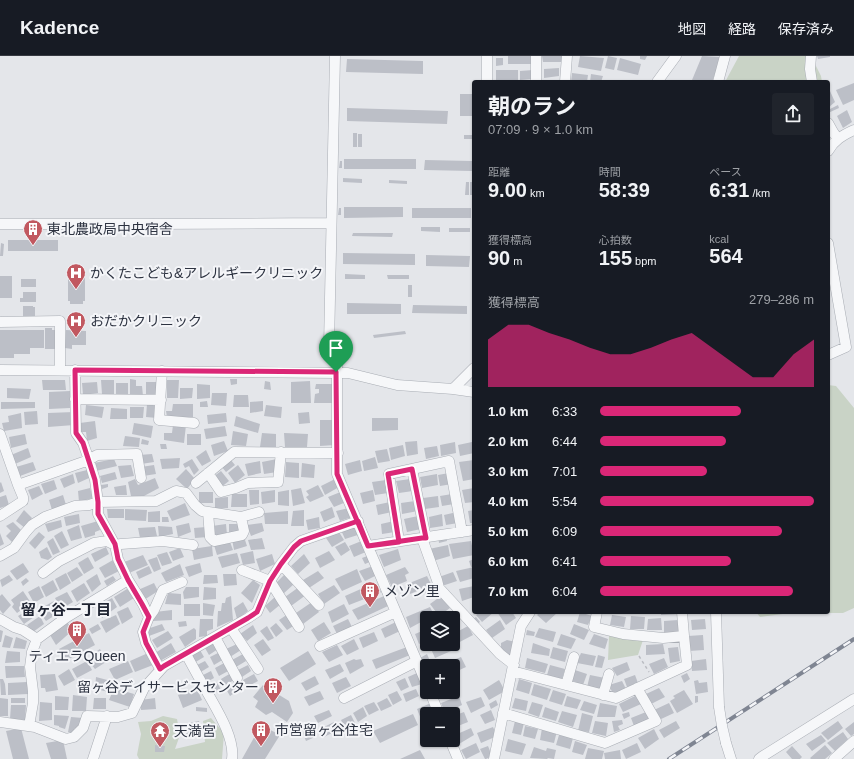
<!DOCTYPE html>
<html lang="ja">
<meta charset="utf-8">
<style>
body{margin:0;font-family:Arial,"Noto Sans JP",sans-serif;background:#20242c;color:#f1f3f6;height:100vh;display:flex;flex-direction:column;font-size:15px;white-space:nowrap}
*{box-sizing:border-box;margin:0}
p{font-size:13px;color:#9ea1a6}
.icon{flex:none;width:22px;height:22px;fill:none;stroke:currentColor;stroke-width:2;stroke-linecap:round;stroke-linejoin:round}
.map{position:relative;flex:1;overflow:hidden}
.sheet{position:absolute;left:472px;top:24px;width:358px;height:534px;display:flex;flex-direction:column;background:#171b24;border-radius:4px;box-shadow:0 1px 3px #0004}
.sheet>*{flex:none}
.buttons{position:absolute;left:420px;top:555px;display:grid;gap:8px}
.buttons a{display:grid;place-items:center;width:40px;height:40px;border-radius:4px;background:#171b24;box-shadow:0 1px 3px #0004;font-size:20px}
.pin{position:absolute;display:grid;place-items:center;width:34px;height:34px;color:#fff;margin:-41px -17px;border-radius:50% 50% 50% 0;rotate:-45deg;box-shadow:0 0 4px #0007}
.pin .icon{rotate:45deg}
.round{display:grid;place-items:center;flex:none;width:42px;height:42px;border-radius:4px;background:#20242c}
.summary{display:flex;align-items:center;justify-content:space-between;height:68px;padding:0 16px}
h1{font-size:22px;font-weight:700;line-height:30px}
.stats{display:grid;grid-template-columns:repeat(3,1fr);gap:6px;height:68px;padding:4px 16px}
.stats div{display:grid;align-content:center}
.stats b{font-size:20px;font-weight:700}
.stats small{font-size:11px;font-weight:400}
.stats p{font-size:11px}
.chart{height:112px;padding:8px 16px}
.chart p{display:flex;justify-content:space-between}
.chart svg{width:100%;height:72px;margin-top:4px;fill:#db2777;opacity:.7}
ul{padding:0 16px;list-style:none;font-size:13px}
li{display:grid;grid-template-columns:64px 48px 1fr;align-items:center;height:30px}
li i{height:10px;border-radius:5px;background:#db2777}
header{display:flex;align-items:center;gap:24px;box-sizing:border-box;height:56px;padding:0 20px;background:#171b24;border-bottom:1px solid #363941}
header strong{font-size:19px}
nav{display:flex;gap:22px;margin-inline-start:auto;font-size:14px}
.map>svg:first-child{display:block}
</style>
<header>
<strong>Kadence</strong>
<nav><a>地図</a><a>経路</a><a>保存済み</a></nav>
</header>
<div class="map">
<svg width="854" height="703" viewBox="0 0 854 703">
<rect width="100%" height="100%" fill="#e4e6ea"/>
<path fill="#c9d3c6" d="M739 0H811L821 20 822 26H725Z
M828 329 836 330 854 352V552L843 557H790L760 561 756 556H828Z
M609 580 643 584 638 599 608 604Z
M163 660 177 663 180 679 175 693 205 686 203 665 211 662 224 677 222 703H139L137 699 141 678 138 666 151 665Z"/>
<path fill="#bcbfc7" d="M508 0H532V8H508Z
M542 0H563V6H543Z
M580 0 604 2 601 15 578 11Z
M608 0 617 2 614 14 605 12Z
M640 0H647L645 4 640 3Z
M702 0 721 1 712 26H697L692 24Z
M817 0H830V1L818 3Z
M496 2H503V9L496 10Z
M620 2 641 8 638 19 617 14Z
M347 3 423 5V18L346 16Z
M559 12V20L544 22V13Z
M496 14H518V26H496Z
M533 14V23L520 24V15Z
M572 17 588 19 587 26H571Z
M591 18 603 20 601 26H590Z
M854 27V44L843 49 836 34Z
M830 35 835 46 829 51 828 49V36Z
M460 38H474V60H460Z
M838 49 839 52 828 57V54Z
M347 52 448 55 447 68 347 65Z
M847 54 852 66 843 72 837 60Z
M353 77H357V91H353Z
M358 78H362V91H358Z
M464 79H472V83H464Z
M344 103H416V113H344Z
M425 104 472 105V115L424 114Z
M340 105H342V112H339Z
M343 122 362 123V127L343 126Z
M389 124 407 125V128L389 127Z
M466 126H469V139H465Z
M470 126H474L473 139H470Z
M344 151H403V161L344 162Z
M339 152H341V159H338Z
M412 152H471V162H412Z
M421 171H440V176L421 175Z
M449 172H470V176H449Z
M353 177H393L392 181 352 180Z
M8 184H58V195H8Z
M1 187 4 188 3 200H0Z
M343 197 415 198V209L343 208Z
M426 199 470 200 469 211 426 210Z
M345 218 365 219V223H345Z
M387 219H409V223H388Z
M0 220H12V242H0Z
M72 220H82L83 222H85V245H83V248H70V245H68V222H72Z
M21 223H36V231H21Z
M408 229H412V241H408Z
M23 236H36V246H20V242H23Z
M347 247 401 248V258H347Z
M413 249 467 250V258L412 257Z
M23 250H33V251H35V261H23Z
M45 272H52V274H55L56 293H45Z
M0 274H44V292H30V298H14V302H0Z
M66 274 86 275V289H72V293L65 292Z
M405 275 406 278 374 282 373 279Z
M130 323 136 324V330H142L143 340H130Z
M230 323H237V328L231 329Z
M42 324H65L66 334H43Z
M101 324H114V338H102Z
M167 324H179L178 342H167Z
M265 325 270 326 271 334 264 333Z
M310 325 311 347H291V326Z
M97 326 98 337 83 339 82 327Z
M146 326H159V338H146Z
M116 327H128V339L116 338Z
M197 328 210 329V342L197 343Z
M316 328H332L333 347H314L315 338 319 337V333H315Z
M7 332 31 333 29 343 7 342Z
M180 332H193L192 342 180 343Z
M70 335V352L49 353V336Z
M212 337H227L226 350 211 349Z
M234 339H248L249 351H233Z
M207 345 208 351H200V346Z
M263 345V355L250 357V346Z
M1 346H35V352L1 353Z
M147 348 158 350 157 362 146 361Z
M173 348H193V361H167L166 355H172Z
M86 349 104 351 102 362 85 359Z
M266 349 282 351 281 362 264 360Z
M130 351H144L143 362H130Z
M111 352 127 353V363H110Z
M37 355 38 368 25 369 24 356Z
M74 356V369L48 371V357Z
M309 356 310 367 299 368 298 357Z
M21 357 22 372 4 375 2 367 9 366 8 360Z
M226 357 227 366 208 368 207 359Z
M236 360 260 368 258 377 234 370Z
M372 362H398V374L372 375Z
M320 364H335V389L320 390Z
M95 365 97 382 87 385 86 376H81L80 367Z
M134 367 153 370 151 382 132 378Z
M173 369H186L184 387 164 384V377H172Z
M225 370 227 380 206 383 204 373Z
M233 375 248 378 246 390 231 389Z
M262 377 276 378V391H260Z
M284 377 308 378 307 391H285Z
M25 378 27 388 11 392 9 381Z
M187 378H201V389H187Z
M125 380 140 382 139 391 123 390Z
M142 383 149 385 148 389 141 388Z
M224 385 228 395 214 400 211 389Z
M417 385 418 398 407 400 405 386Z
M455 386 456 397 441 400 440 389Z
M472 386 474 397 460 400 458 389Z
M160 388H166L167 393H161Z
M403 389 405 400 391 404 389 392Z
M437 390 439 400 426 403 424 392Z
M28 392 31 401 15 408 11 399Z
M387 393 390 405 378 407 375 395Z
M206 394 211 405 202 410 196 401Z
M152 398 154 406 141 408 139 399Z
M375 401 378 412 364 415 362 405Z
M180 402 179 412 162 413 160 403Z
M114 403 117 410 96 415 94 407Z
M192 403 199 414 194 419 189 410 185 412 183 408Z
M230 403 235 409 226 416 221 410Z
M277 403V416L264 418 262 406Z
M360 404 362 415 348 419 345 408Z
M474 404V423L463 425 459 406Z
M260 405 261 417 248 420 245 408Z
M33 406 36 414 20 420 16 411Z
M286 406 299 407V422L285 421Z
M302 407 315 409 314 422 301 421Z
M131 409 134 420 121 422 118 410Z
M154 409 156 418 143 420 141 411Z
M238 409 245 419 235 427 228 417Z
M186 413 195 423 187 433 176 423Z
M87 414 89 422 78 427 75 417Z
M221 415 229 425 220 432 213 421Z
M115 416 117 423 102 427 100 420Z
M449 417 452 428 440 430 438 419Z
M73 418 75 427 64 432 60 423Z
M437 418 438 429 422 432 420 421Z
M155 422 159 432 144 440H131L128 426 135 423 138 429Z
M335 423 339 431 325 439 321 430Z
M410 423 413 435 399 437 396 425Z
M54 424 57 433 45 438 41 428Z
M386 424 388 437 375 439 372 426Z
M1 426 4 435 0 437V427Z
M108 428V431L102 433 101 429Z
M126 429 127 439H116L114 431Z
M318 429 324 440 310 446 306 441 309 439 306 435Z
M39 430 43 438 32 444 28 434Z
M90 432 93 442 79 446 78 435Z
M301 432 305 447 293 450 291 434Z
M474 432V446L465 447 462 434Z
M249 434H259V448L250 449Z
M275 434V446L262 448 261 436Z
M289 434V450L278 449V436Z
M373 434 375 445 363 448 360 437Z
M343 435 346 446 334 451 328 441Z
M199 436H213V447H199Z
M232 438H247V451H231Z
M452 438 454 448 442 450 440 440Z
M6 439 9 449 0 452V441Z
M63 439 66 449 52 454 49 444Z
M438 440 439 451 425 453 423 442Z
M228 441V452L215 453V442Z
M415 445 418 455 402 458 401 447Z
M390 446 392 456 378 459 376 449Z
M185 447 190 459 172 465 167 455Z
M332 451 335 461 324 466 320 456Z
M349 452 352 461 340 465 336 455Z
M107 453H124V462H108Z
M125 453 147 454 146 465 125 464Z
M24 454 32 462 25 472 16 465Z
M304 454V470H291L293 455Z
M474 454V467H470L468 455Z
M160 455V466H148V456Z
M288 455V468H265L264 457Z
M457 456 458 467 446 469 444 459Z
M79 458 80 467 66 470 64 461Z
M442 458 443 470 430 472 429 461Z
M418 460 421 473 407 476 404 463Z
M162 461H168L169 466H162Z
M319 461 320 472 308 474 306 464Z
M61 464 62 471 48 476 45 468Z
M98 465 100 474 95 476V479L85 482 81 470Z
M394 465 395 476 382 478 381 468Z
M13 466 21 474 13 487 6 480 11 475 6 470Z
M189 467 191 476 178 481 176 470Z
M262 467 264 475 251 480 247 469Z
M226 468 227 479 214 480 212 470Z
M229 468H240L242 477 229 479Z
M79 469 82 482 71 485 67 474Z
M357 469 361 478 345 483 341 474Z
M158 470 172 471 173 478 159 481Z
M155 471 157 480 140 482 138 472Z
M206 471 208 481 195 482 194 472Z
M62 475 69 489 61 493 54 480Z
M39 476 45 481 35 493 29 487Z
M339 476 344 484 332 491 326 482Z
M0 477 4 488 0 490Z
M446 480 447 485 439 487 438 481Z
M244 481 247 490 234 494 232 483Z
M53 482 60 496 53 499 47 486Z
M262 482 265 493 251 494 248 484Z
M364 484 368 495 354 501 349 490Z
M471 485 474 499 453 503 449 488Z
M230 486 233 494 217 499 214 489Z
M345 486 350 494 341 500 335 491Z
M448 489 450 500 433 505 429 493Z
M212 490 213 500 194 504 192 493Z
M47 491 52 501 48 504 41 502 39 496Z
M106 491 109 498 95 506 91 498Z
M180 492 184 501 173 505 169 496Z
M398 493 401 504 384 511 379 499Z
M253 495 255 507 243 509 240 498Z
M329 495 335 504 320 512 315 502Z
M167 496 172 507 162 510 157 499Z
M237 497 240 507 222 512 218 501Z
M272 498 275 508 260 515 256 503Z
M304 498 310 507 298 518 291 510Z
M143 499 148 509 129 517 124 506Z
M370 499 372 505 365 508 362 502Z
M88 501 94 512 84 518 78 507Z
M157 501 161 513 154 516 148 504Z
M474 503V510L471 511 469 505Z
M113 504 119 515 105 522 99 512Z
M23 507 29 516 17 524 10 515Z
M200 507 202 516 189 521 185 511Z
M180 508 184 519 166 526 161 517Z
M149 510 152 517 139 523 136 516Z
M373 510 377 519 365 525 359 515Z
M77 511 83 519 72 526 67 517Z
M405 511 409 517 405 519 407 525 392 531 386 519Z
M474 511V522L460 526 456 515Z
M357 513 362 526 342 535 335 523Z
M318 515 324 522 309 532 303 524Z
M453 516 457 525 442 530 439 521Z
M66 517 71 527 60 534 55 523Z
M286 517 294 528 283 538 275 528Z
M97 518 101 528 92 536 86 525Z
M223 518H236L237 529 224 530Z
M9 519 13 524 2 531 0 524Z
M204 519H217L218 527 203 528Z
M113 520 116 524 107 530 104 525Z
M427 520 432 530 426 538 422 533 410 538 407 528Z
M26 522 29 525 23 530 21 526Z
M53 524 58 534 46 541 41 531Z
M253 524 260 529 252 547 241 537Z
M84 527 90 537 77 546 71 535Z
M154 527 158 535 144 544 138 534Z
M377 528 381 536 370 543 366 533Z
M334 529 340 537 324 548 318 538Z
M39 530 44 541 34 547 28 536Z
M474 530V541L462 545 459 533Z
M186 531H199V541L184 543 183 536Z
M204 531 216 532V543L203 544Z
M299 531 306 539 291 550 285 541Z
M363 532 367 542 349 549 345 540Z
M127 533 134 542 120 551 114 541Z
M23 535 31 547 17 557 12 551 14 548 11 544Z
M67 536 73 546 61 553 55 542Z
M168 537 181 538V549L165 548Z
M2 538 11 549 3 558 0 554V540Z
M231 540 233 564 217 571 218 555H221L222 547H225L226 542Z
M276 540 281 548 270 557 265 550Z
M384 540 388 550 358 564 352 554Z
M441 540 450 552 439 560 430 548Z
M112 542 117 551 102 562 96 551Z
M54 545 60 556 46 565 38 554Z
M243 546 248 555 237 563 234 552Z
M312 546 319 556 303 568 296 557Z
M203 547 215 549 213 560 203 559Z
M184 548H200V560H184Z
M344 548 349 558 332 567 328 556Z
M128 551 133 561 122 568 117 556Z
M430 551 434 559 410 572 406 561Z
M30 553 34 561 24 568 18 560Z
M172 554V564L152 565 155 556Z
M480 556H494L482 566 476 559Z
M497 556H512L516 562 506 569Z
M540 556H558L546 567 537 559Z
M580 556 592 560 588 569 577 566Z
M661 556H679V558L661 559Z
M288 558 295 569 287 574 279 564Z
M116 559 120 568 106 577 100 566Z
M612 559 626 561 624 571 610 569Z
M40 560 44 568 33 576 27 569Z
M631 560 645 561 644 573H630Z
M476 561 480 566 476 569 471 564Z
M661 562 662 574H647L648 563Z
M200 563H213V573L207 575V580L199 581Z
M348 563 352 571 337 578 333 570Z
M705 563 706 573 692 574 691 564Z
M500 564 505 573 492 582 486 574Z
M678 564 679 576 664 577V565Z
M186 565 187 570 179 571 178 566Z
M67 566 73 574 56 589 50 579Z
M324 566 331 577 318 585 311 574Z
M396 566 400 575 385 582 381 573Z
M276 567 283 575 276 581 270 572Z
M98 568 101 573 92 578 89 573Z
M162 568 165 574 149 580 147 573Z
M574 568 589 574 584 584 570 578Z
M253 569 257 577 247 585 240 578Z
M267 570 274 582 268 585 260 575Z
M468 570 473 579 454 589 453 587V578Z
M194 572 196 574V583L185 591 179 581Z
M539 572 556 576 553 586 535 581Z
M427 573V584L419 588 415 578Z
M0 574 3 575 1 586H0Z
M527 574 535 576 534 580 526 579Z
M168 575 173 582 157 592 152 584Z
M374 576 378 585 363 592 359 582Z
M89 577 95 589 65 605 59 593Z
M561 578 576 583 571 593 557 589Z
M594 578 608 583 605 593 589 588Z
M5 579 13 582 10 592 2 591Z
M703 579 704 594 689 595 688 580Z
M16 581 27 585 25 593 13 592Z
M263 583 271 594 262 600 254 589Z
M354 583 359 593 347 599 341 590Z
M507 584 516 586 513 600H507L501 594V587Z
M171 587 176 596 160 605 155 597Z
M214 587 218 593 209 599 205 592Z
M533 587 550 593 549 600 531 597Z
M237 588 241 594 230 601 226 593Z
M442 588H448L451 595 435 602 431 593Z
M663 588 665 598 646 599V589Z
M337 589 343 599 329 606 322 596Z
M407 591 410 599 376 613 372 604Z
M553 591 568 595 565 606 550 602Z
M678 591 680 605 670 607 668 592Z
M100 593 106 606 95 613 90 607 96 603 94 597Z
M200 594 204 601 194 607 189 599Z
M7 595 20 596V606L5 607Z
M308 595 316 608 289 625 280 612Z
M220 596 224 603 214 609 210 601Z
M148 597 153 609 135 616 130 605Z
M581 597 596 600 593 610 577 607Z
M243 598 246 605 236 611 232 604Z
M427 598 430 605 422 609 420 602Z
M598 599 605 601 602 612 595 611Z
M461 601 466 611 453 617V610H447L446 607Z
M527 602 548 608 545 617 525 612Z
M664 602 668 611 654 618 649 608Z
M354 603 356 604 361 603 364 610 350 618 345 607Z
M706 603 707 614 692 615 691 605Z
M87 605 92 614 77 622 72 613Z
M128 605 133 616 115 624 109 613Z
M205 605 209 611 199 617 195 610Z
M226 606 230 614 219 620 215 612Z
M627 606 630 614 617 620 612 612Z
M340 608 344 615 330 623 325 614Z
M248 609 251 615 242 621 238 614Z
M550 609 565 613 562 623 547 619Z
M5 610H24L25 621 6 622Z
M69 613 75 624 64 630 58 620Z
M575 614 587 618 583 629 572 626Z
M211 615 214 622 205 627 201 620Z
M231 617 234 624 224 630 221 623Z
M417 617 422 628 412 631 408 621Z
M687 617 690 623 684 627 681 620Z
M55 618 58 634 46 636 45 632H41L40 619Z
M254 618 258 625 247 631 243 624Z
M590 619 605 622 601 634 587 631Z
M635 619 638 627 627 631 624 623Z
M315 620 319 628 306 635 301 627Z
M96 621 111 625 109 636 95 633Z
M346 621 351 630 337 637 332 627Z
M405 622 409 631 401 635 396 626Z
M0 623H3L5 628 6 639H1Z
M519 623 532 627 529 638 516 634Z
M453 624 457 635 439 643 436 636H453Z
M499 624 505 635 489 644 483 634Z
M698 624 699 627 707 626 708 636 696 638 694 625Z
M622 625 626 633 613 638 609 629Z
M27 626 28 638 8 639V627Z
M217 626 221 634 212 639 207 631Z
M237 627 240 633 230 640 226 633Z
M534 628 551 633 547 644 531 639Z
M263 629 289 645 293 657 287 666 272 656 266 659 255 651 258 645 253 641Z
M196 631 202 644 183 652 178 639Z
M114 632 134 638 130 651 109 644Z
M659 632 665 641 651 648 646 638Z
M416 633 419 640 406 646 403 638Z
M553 634 566 638 562 649 549 645Z
M684 634 693 648 677 657 670 645 675 642 673 640Z
M320 635 324 643 309 650 304 641Z
M397 635 402 644 393 649 388 639Z
M73 639 87 641 86 655H72Z
M637 639 641 648 623 656 619 648Z
M55 640 69 641 68 654H55Z
M459 640 462 649 445 657 441 647Z
M567 640 581 644 577 653 564 650Z
M695 640H698V646L695 647Z
M481 641 485 650 471 657 466 646Z
M0 642 8 643V660H0Z
M11 642H25V647H11Z
M94 642H106V653H93Z
M155 642 156 653 141 654V644Z
M387 642 392 650 381 655 377 647Z
M515 642 528 645 526 655 512 652Z
M496 644 498 649 491 653 489 648Z
M584 645 597 649 594 658 580 654Z
M40 646 52 647V664L39 665Z
M374 646 379 654 369 659 364 650Z
M532 646 543 649 539 661 528 657Z
M431 647 434 658H427V661L421 663 417 653Z
M600 647 617 650 615 661H597Z
M669 647 674 657 659 664 654 654Z
M11 649H26L25 664 10 663Z
M196 651 207 652V656L196 655Z
M363 651 367 660 358 666 353 657Z
M545 651 559 656 556 665 542 661Z
M329 654 332 660 318 667 314 660Z
M491 654 495 664 485 668 480 659Z
M562 655 577 659 573 671 558 666Z
M464 656 468 666 453 672V660Z
M629 656 630 660 624 663 622 658Z
M646 656 650 663 634 670 631 662Z
M582 657 593 660 589 676 578 675Z
M413 658 418 669 380 687 373 675Z
M54 659 69 660 65 673 59 671V670L54 669Z
M351 659 355 667 345 672 341 664Z
M71 661 83 662 82 672H75L73 677 68 676Z
M622 664 623 668 618 670 620 674 614 676 612 665Z
M199 665 202 676 187 680 184 668Z
M515 665 524 667 521 679 512 677Z
M595 665 608 667 606 680 592 677Z
M676 665 680 672 664 682 659 674Z
M838 665 843 672 828 684 821 677Z
M334 666 338 674 324 681 320 673Z
M854 666V678L851 680 845 673Z
M309 668 315 681 306 685 301 673Z
M261 669 280 679 265 703H242Z
M525 670 538 673 535 683 523 680Z
M493 671 497 680 481 687 477 677Z
M21 672 29 703H13L6 675Z
M471 672 474 679 459 688 455 679Z
M542 672 557 675 554 687 540 684Z
M654 673 659 683 645 693 638 682Z
M843 676 848 683 835 695 827 687Z
M559 679 573 682 570 693 556 689Z
M821 679 826 685 812 695 806 688Z
M508 683 526 688 522 699 505 695Z
M63 684 67 703H51L46 687Z
M575 685 587 689 583 699 572 696Z
M476 687 480 696 466 703 461 694Z
M637 687 641 696 626 703 622 694Z
M155 689 165 690 164 696H155Z
M825 689 832 697 825 703H811L810 702Z
M488 690 492 700 486 703H485L480 693Z
M792 690 802 701 800 703H792L786 696Z
M534 691 546 695 547 692 556 694 554 703 548 702 547 703 530 702Z
M588 692 604 695 602 703H585Z
M420 694 425 703H400Z
M620 694 621 703H605L604 697Z"/>
<g fill="none" stroke-linecap="round" stroke-linejoin="round">
<g stroke="#a9adb4" stroke-width="11">
<path id="minor" d="M335 0 329 290 336 304 337 308V418L427 629
M811 0 810 13 812 26
M487 26V0
M536 26V0
M565 26 567 0
M657 26 676 0
M718 26 725 0
M828 67 833 76 838 83
M828 95C834 84 843 79 854 74
M0 168H148L331 167
M828 187 846 291 828 299
M0 266 60 265V314
M0 314 336 317H348L397 329 453 333 474 336
M162 315 159 364 194 367
M453 333 474 312
M75 343 161 344
M0 378 18 429 89 404 97 399 137 398 141 422
M412 413 426 482
M208 417 221 436 236 432 248 427 278 426 281 396
M196 427 234 396 338 397
M208 456 210 481 214 485 242 479 244 475 241 461
M0 460 23 445V441L18 429
M422 482 437 524 439 532 500 598 514 609
M399 485 389 418 449 405 462 476
M368 490 474 474
M0 500 14 492 25 477 32 469 45 461 75 450 89 449 98 446 95 424 89 404 83 387 76 377 75 314
M281 508 319 549
M242 514 270 525 299 571
M43 517 59 505 94 487 107 485 115 489 121 488 163 485 193 489
M597 556 594 571 623 578 663 582 684 580 682 556
M716 556 719 651
M149 561 143 548 128 524 118 503 115 489 98 458V446L156 445 176 435 186 437 195 449 202 455 241 461 259 456
M0 563 14 571 23 574 37 583
M231 572 258 613
M215 581 237 622
M320 590 396 556
M186 598C193 611 200 624 207 636 217 654 235 682 232 703
M160 613 146 587 143 576 149 561 154 554 163 534 182 526
M512 615 616 642 687 609 684 580
M566 629 574 601
M430 636 439 658
M603 639 609 618
M344 642 417 605
M503 657 605 687 656 665 637 632
M0 666 35 671 66 683 74 681 83 672 87 660 118 661 132 657 144 632 164 610 248 562 257 556 270 525 281 508 294 491 301 485 358 465
M29 670 33 647V635L30 611 32 596 37 583 67 561 128 524
M450 684 458 703
M726 687 731 703
M93 703 107 660
M494 703 521 570 530 556
M759 703 763 700 854 643
M834 703 854 685"/>
</g>
<path stroke="#babcc2" stroke-width="1.5" stroke-dasharray="3 3" stroke-linecap="butt" d="M639 600 649 616"/>
<use href="#minor" stroke="#f6f7f9" stroke-width="10"/>
<g stroke="#7f8592" stroke-width="4">
<path id="rail" d="M669 703 854 583"/>
</g>
<use href="#rail" stroke="#f4f5f8" stroke-width="2.5" stroke-dasharray="8" stroke-linecap="butt"/>
<g stroke="#a9adb4" stroke-width="11" stroke-linecap="butt">
<path id="minor-bridge" d="M719 651 722 670 726 687"/>
</g>
<use href="#minor-bridge" stroke="#f6f7f9" stroke-width="10"/>
</g>
<g fill="none" stroke-linecap="round" stroke-linejoin="round">
<g stroke="#fff" stroke-width="8">
<path id="route" d="M336 316 75 314 76 377 83 387 95 424 98 446V458L115 488 118 503 128 524 142 548 149 561 143 576 146 587 160 613 164 610 248 562 257 556 270 525 281 508 294 491 301 485 358 465 368 490 422 482H426L412 413 388 418 399 486 368 490 337 418 336 316"/>
</g>
<use href="#route" stroke="#db2777" stroke-width="5"/>
</g>
<defs>
<g id="building-pin" transform="scale(1)"><path d="M0 17L-7.5 6A9.5 9.5 0 1 1 7.5 6Z" fill="#c15860" stroke="#f4f5f8"/><path d="M-4-6H4V6H1V3H-1V6H-4ZM-2.5-4.3h1.7v1.8h-1.7ZM.8-4.3h1.7v1.8H.8ZM-2.5-1h1.7V.8h-1.7ZM.8-1h1.7V.8H.8Z" fill="#fff"/></g>
<g id="hospital-pin" transform="scale(1)"><path d="M0 17L-7.5 6A9.5 9.5 0 1 1 7.5 6Z" fill="#c15860" stroke="#f4f5f8"/><path d="M-5-5h3v3.5h4V-5h3V5h-3V1.5h-4V5h-3Z" fill="#fff"/></g>
<g id="temple-pin" transform="scale(1)"><path d="M0 17L-7.5 6A9.5 9.5 0 1 1 7.5 6Z" fill="#c15860" stroke="#f4f5f8"/><path d="M0-6L5-2H3V0L6.5 2.5H4V6H1.5V3h-3V6H-4V2.5H-6.5L-3 0V-2H-5Z" fill="#fff"/></g>
</defs>
<g fill-rule="evenodd">
<use href="#building-pin" x="33" y="173"/>
<use href="#hospital-pin" x="76" y="217"/>
<use href="#hospital-pin" x="76" y="265"/>
<use href="#building-pin" x="370" y="535"/>
<use href="#building-pin" x="77" y="574"/>
<use href="#building-pin" x="273" y="631"/>
<use href="#building-pin" x="261" y="674"/>
<use href="#temple-pin" x="160" y="675"/>
</g>
<g text-anchor="middle" dominant-baseline="central" stroke-width="4" stroke-linejoin="round" paint-order="stroke">
<g font-size="14" fill="#2d3341" stroke="#f4f5f8" text-anchor="start">
<text x="47" y="173">東北農政局中央宿舎</text>
<text x="90" y="217">かくたこども&amp;アレルギークリニック</text>
<text x="90" y="265">おだかクリニック</text>
<text x="384" y="535">メゾン里</text>
<text x="77" y="600" text-anchor="middle">ティエラQueen</text>
<text x="259" y="631" text-anchor="end">留ヶ谷デイサービスセンター</text>
<text x="275" y="674">市営留ヶ谷住宅</text>
<text x="174" y="675">天満宮</text>
</g>
<g font-size="15" font-weight="bold" fill="#1f2432" stroke="#f4f5f8">
<text x="66" y="553">留ヶ谷一丁目</text>
</g>
</g>
</svg>
<div class="buttons">
<a><svg class="icon" aria-label="layers" viewBox="0 0 24 24"><path d="M12 4l9 5-9 5-9-5zM3 14l9 5 9-5"/></svg></a>
<a>+</a>
<a>−</a>
</div>
<div class="pin" style="left:336px;top:316px;background:#1e9e55"><svg class="icon" aria-label="arrive" viewBox="0 0 24 24"><path d="M6 21V4h12l-3 4 3 4H6"/></svg></div>
<section class="sheet">
<div class="summary"><div><h1>朝のラン</h1><p>07:09 · 9 × 1.0 km</p></div><a class="round"><svg class="icon" aria-label="share" viewBox="0 0 24 24"><path d="M12 15V3M7 8l5-5 5 5M5 13v7h14v-7"/></svg></a></div>
<div class="stats">
<div><p>距離</p><b>9.00<small> km</small></b></div>
<div><p>時間</p><b>58:39</b></div>
<div><p>ペース</p><b>6:31<small> /km</small></b></div>
</div>
<div class="stats">
<div><p>獲得標高</p><b>90<small> m</small></b></div>
<div><p>心拍数</p><b>155<small> bpm</small></b></div>
<div><p>kcal</p><b>564</b></div>
</div>
<div class="chart"><p><span>獲得標高</span>279–286 m</p>
<svg viewBox="0 0 160 44" preserveAspectRatio="none"><path d="M0 44V15L10 6L20 6L30 11L40 15L50 20L60 24L70 24L80 20L90 15L100 11L110 20L120 29L130 38L140 38L150 24L160 15V44z"/></svg>
</div>
<ul>
<li><b>1.0 km</b>6:33<i style="width:66%"></i></li>
<li><b>2.0 km</b>6:44<i style="width:59%"></i></li>
<li><b>3.0 km</b>7:01<i style="width:50%"></i></li>
<li><b>4.0 km</b>5:54<i style="width:100%"></i></li>
<li><b>5.0 km</b>6:09<i style="width:85%"></i></li>
<li><b>6.0 km</b>6:41<i style="width:61%"></i></li>
<li><b>7.0 km</b>6:04<i style="width:90%"></i></li>
</ul>
</section>
</div>
